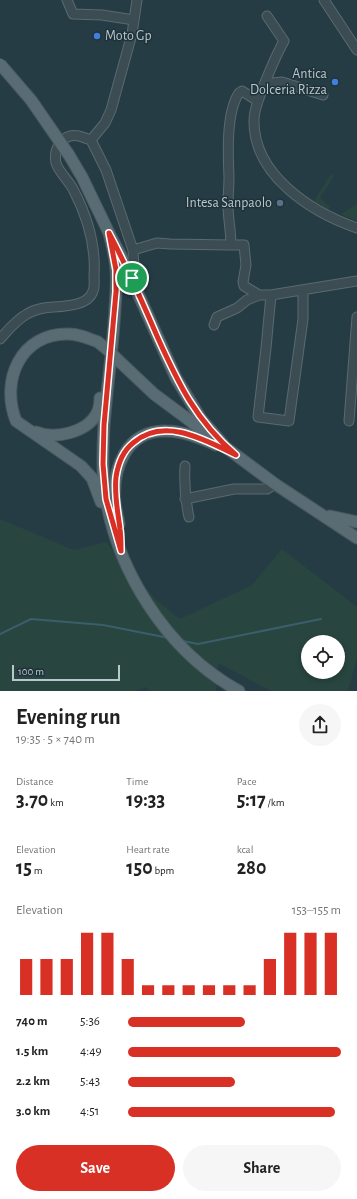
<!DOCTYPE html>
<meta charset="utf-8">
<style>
body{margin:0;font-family:"Alegreya Sans",sans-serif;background:#f6f6f6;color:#222;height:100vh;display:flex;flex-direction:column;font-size:15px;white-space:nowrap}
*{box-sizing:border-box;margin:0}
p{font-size:13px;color:#767676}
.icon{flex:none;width:22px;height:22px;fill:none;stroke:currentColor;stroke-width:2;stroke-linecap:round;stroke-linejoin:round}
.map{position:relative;height:691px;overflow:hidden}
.details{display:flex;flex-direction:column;background:#fff;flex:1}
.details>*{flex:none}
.controls{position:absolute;left:301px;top:635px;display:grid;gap:8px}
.controls a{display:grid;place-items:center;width:44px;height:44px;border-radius:50%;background:#fff;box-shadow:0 2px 6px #0003;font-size:20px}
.scale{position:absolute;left:12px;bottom:10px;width:108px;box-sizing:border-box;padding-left:4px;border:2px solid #b8c7cd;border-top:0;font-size:11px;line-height:14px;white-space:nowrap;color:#b8c7cd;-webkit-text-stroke:3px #1f3239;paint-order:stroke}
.pin{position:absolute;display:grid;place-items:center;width:34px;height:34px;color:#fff;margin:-17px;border:2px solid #fff;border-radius:50%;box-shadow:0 1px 4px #0007}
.round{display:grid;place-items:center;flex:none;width:42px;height:42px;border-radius:21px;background:#f6f6f6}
.headline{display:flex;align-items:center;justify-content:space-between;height:68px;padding:0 16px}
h1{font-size:22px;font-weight:600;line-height:30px}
.figures{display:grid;grid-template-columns:repeat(3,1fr);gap:6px;height:68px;padding:4px 16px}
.figures div{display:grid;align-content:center}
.figures b{font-size:20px;font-weight:600}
.figures small{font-size:11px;font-weight:400}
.figures p{font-size:11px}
.chart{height:112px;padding:8px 16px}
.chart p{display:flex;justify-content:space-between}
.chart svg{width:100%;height:72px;margin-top:4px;stroke:#d93025;stroke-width:6}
.button{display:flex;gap:8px;margin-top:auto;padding:8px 16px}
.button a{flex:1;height:46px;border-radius:24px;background:#d93025;color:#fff;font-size:16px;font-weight:600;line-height:46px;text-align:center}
.button a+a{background:#f6f6f6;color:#222}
ul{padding:0 16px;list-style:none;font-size:13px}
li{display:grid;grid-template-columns:64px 48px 1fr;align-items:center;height:30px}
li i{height:10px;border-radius:5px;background:#d93025}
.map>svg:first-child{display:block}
</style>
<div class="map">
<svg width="357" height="691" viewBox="0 0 357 691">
<rect width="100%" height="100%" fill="#263c44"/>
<path fill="#28453f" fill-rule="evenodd" d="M331 174 334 176 320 198 330 207 328 210 314 201Z
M357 204V221L341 214Z
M0 519 74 550 106 542 157 601 180 619 252 585 282 549 357 607V658L348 691H271L218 663 216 691H149L146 687 134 691H0ZM308 642H338V672H308Z"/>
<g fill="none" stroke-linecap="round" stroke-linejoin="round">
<path stroke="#3a5e6b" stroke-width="2" d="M0 634 31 619 103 625 169 638
M183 641 198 644 321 619"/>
<g stroke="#596a70" stroke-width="11">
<path id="minor" d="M67 0 73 14 102 15 134 20
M324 0 357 50
M267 16 284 41C276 55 270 70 264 85 260 96 254 108 254 120 253 175 311 212 357 228
M265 84 282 82 323 95
M258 101 242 91 239 93C226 112 228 154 229 177 229 186 228 196 228 205 228 218 231 231 231 245H244L246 265 243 282 244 286 259 295H271L357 281
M91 140 105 123 111 110 132 34 137 0
M133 250 157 243 170 244 231 245
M271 295 266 348 258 417 289 421 303 319V290
M214 325 217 317 237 308 247 300 259 295
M0 339C8 330 16 320 27 314 32 311 39 309 44 308 58 306 88 308 93 291 95 287 94 281 94 276 96 246 88 218 74 191 70 182 58 171 56 163 53 148 63 133 79 136 83 137 87 139 91 140L106 170 133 250 134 267 131 278
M349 421 357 317
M185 466C184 485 185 499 189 517
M185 499 234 489H267L275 484"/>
</g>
<g stroke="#47595f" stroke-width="13">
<path id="major" d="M69 155 82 177 109 233 122 258 176 378 201 419 223 444
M109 233C112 245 115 257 116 269 117 282 116 295 115 308 113 347 107 386 104 426 103 445 102 466 104 486 114 568 166 651 239 691
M98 342C88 338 79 334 68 334 21 333 0 380 16 421L81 466 92 478 101 502
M118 360 154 394 236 455 275 484 357 538
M36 432C55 440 88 432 97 413 99 409 100 403 100 398
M330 516 357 522
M119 524C118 517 116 510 115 503 112 469 126 430 166 431 183 431 200 438 216 445"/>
</g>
<use href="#minor" stroke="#3b4c53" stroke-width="9"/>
<use href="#major" stroke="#596c73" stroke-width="11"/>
<g stroke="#47595f" stroke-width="13" stroke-linecap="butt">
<path id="major-bridge" d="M0 64 31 100 69 155
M98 342 109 351 118 360"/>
</g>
<use href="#major-bridge" stroke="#596c73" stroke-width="11"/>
</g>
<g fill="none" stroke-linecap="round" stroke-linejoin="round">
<g stroke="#fff" stroke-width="8">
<path id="route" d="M109 233C127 267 142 301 157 336 178 383 196 421 236 455 205 440 164 416 133 443 123 451 118 464 116 477 114 495 118 512 120 529 121 536 121 544 121 551L106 499 103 464 104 425 116 292V270Z"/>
</g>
<use href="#route" stroke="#d93025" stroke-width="5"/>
</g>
<g fill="#3f7fe0" stroke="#1f3239" stroke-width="1.5">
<circle cx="97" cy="36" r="4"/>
<circle cx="335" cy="82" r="4"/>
</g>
<circle fill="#5c6f8a" stroke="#1f3239" stroke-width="1.5" cx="280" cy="203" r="4"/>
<g text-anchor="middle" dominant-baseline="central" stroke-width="3" stroke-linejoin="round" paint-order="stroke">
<g font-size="14" fill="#b8c7cd" stroke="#1f3239" text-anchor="end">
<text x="105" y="36" text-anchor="start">Moto Gp</text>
<text x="327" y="74">Antica<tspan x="327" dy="16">Dolceria Rizza</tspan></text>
<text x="272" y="203">Intesa Sanpaolo</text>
</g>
</g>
</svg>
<div class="controls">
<a><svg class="icon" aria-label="locate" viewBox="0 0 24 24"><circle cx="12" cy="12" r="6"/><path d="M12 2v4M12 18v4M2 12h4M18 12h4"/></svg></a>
</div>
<div class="scale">100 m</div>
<div class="pin" style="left:132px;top:278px;background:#1e9e55"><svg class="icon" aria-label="arrive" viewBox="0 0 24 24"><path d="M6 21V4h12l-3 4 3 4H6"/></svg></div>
</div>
<section class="details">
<div class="headline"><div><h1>Evening run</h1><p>19:35 · 5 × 740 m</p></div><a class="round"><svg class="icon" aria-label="share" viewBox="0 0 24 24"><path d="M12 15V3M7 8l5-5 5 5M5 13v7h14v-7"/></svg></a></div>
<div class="figures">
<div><p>Distance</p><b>3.70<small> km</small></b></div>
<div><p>Time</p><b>19:33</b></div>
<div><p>Pace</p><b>5:17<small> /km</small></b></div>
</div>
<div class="figures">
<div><p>Elevation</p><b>15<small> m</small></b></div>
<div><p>Heart rate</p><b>150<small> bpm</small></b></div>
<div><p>kcal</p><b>280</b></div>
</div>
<div class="chart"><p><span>Elevation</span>153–155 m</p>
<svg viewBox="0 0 160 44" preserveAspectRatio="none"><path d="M5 44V22M15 44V22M25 44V22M35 44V6M45 44V6M55 44V22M65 44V38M75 44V38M85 44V38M95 44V38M105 44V38M115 44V38M125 44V22M135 44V6M145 44V6M155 44V6"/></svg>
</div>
<ul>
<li><b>740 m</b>5:36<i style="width:55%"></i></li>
<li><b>1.5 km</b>4:49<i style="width:100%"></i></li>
<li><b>2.2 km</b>5:43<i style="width:50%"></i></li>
<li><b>3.0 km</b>4:51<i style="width:97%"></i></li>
</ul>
<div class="button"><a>Save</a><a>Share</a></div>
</section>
